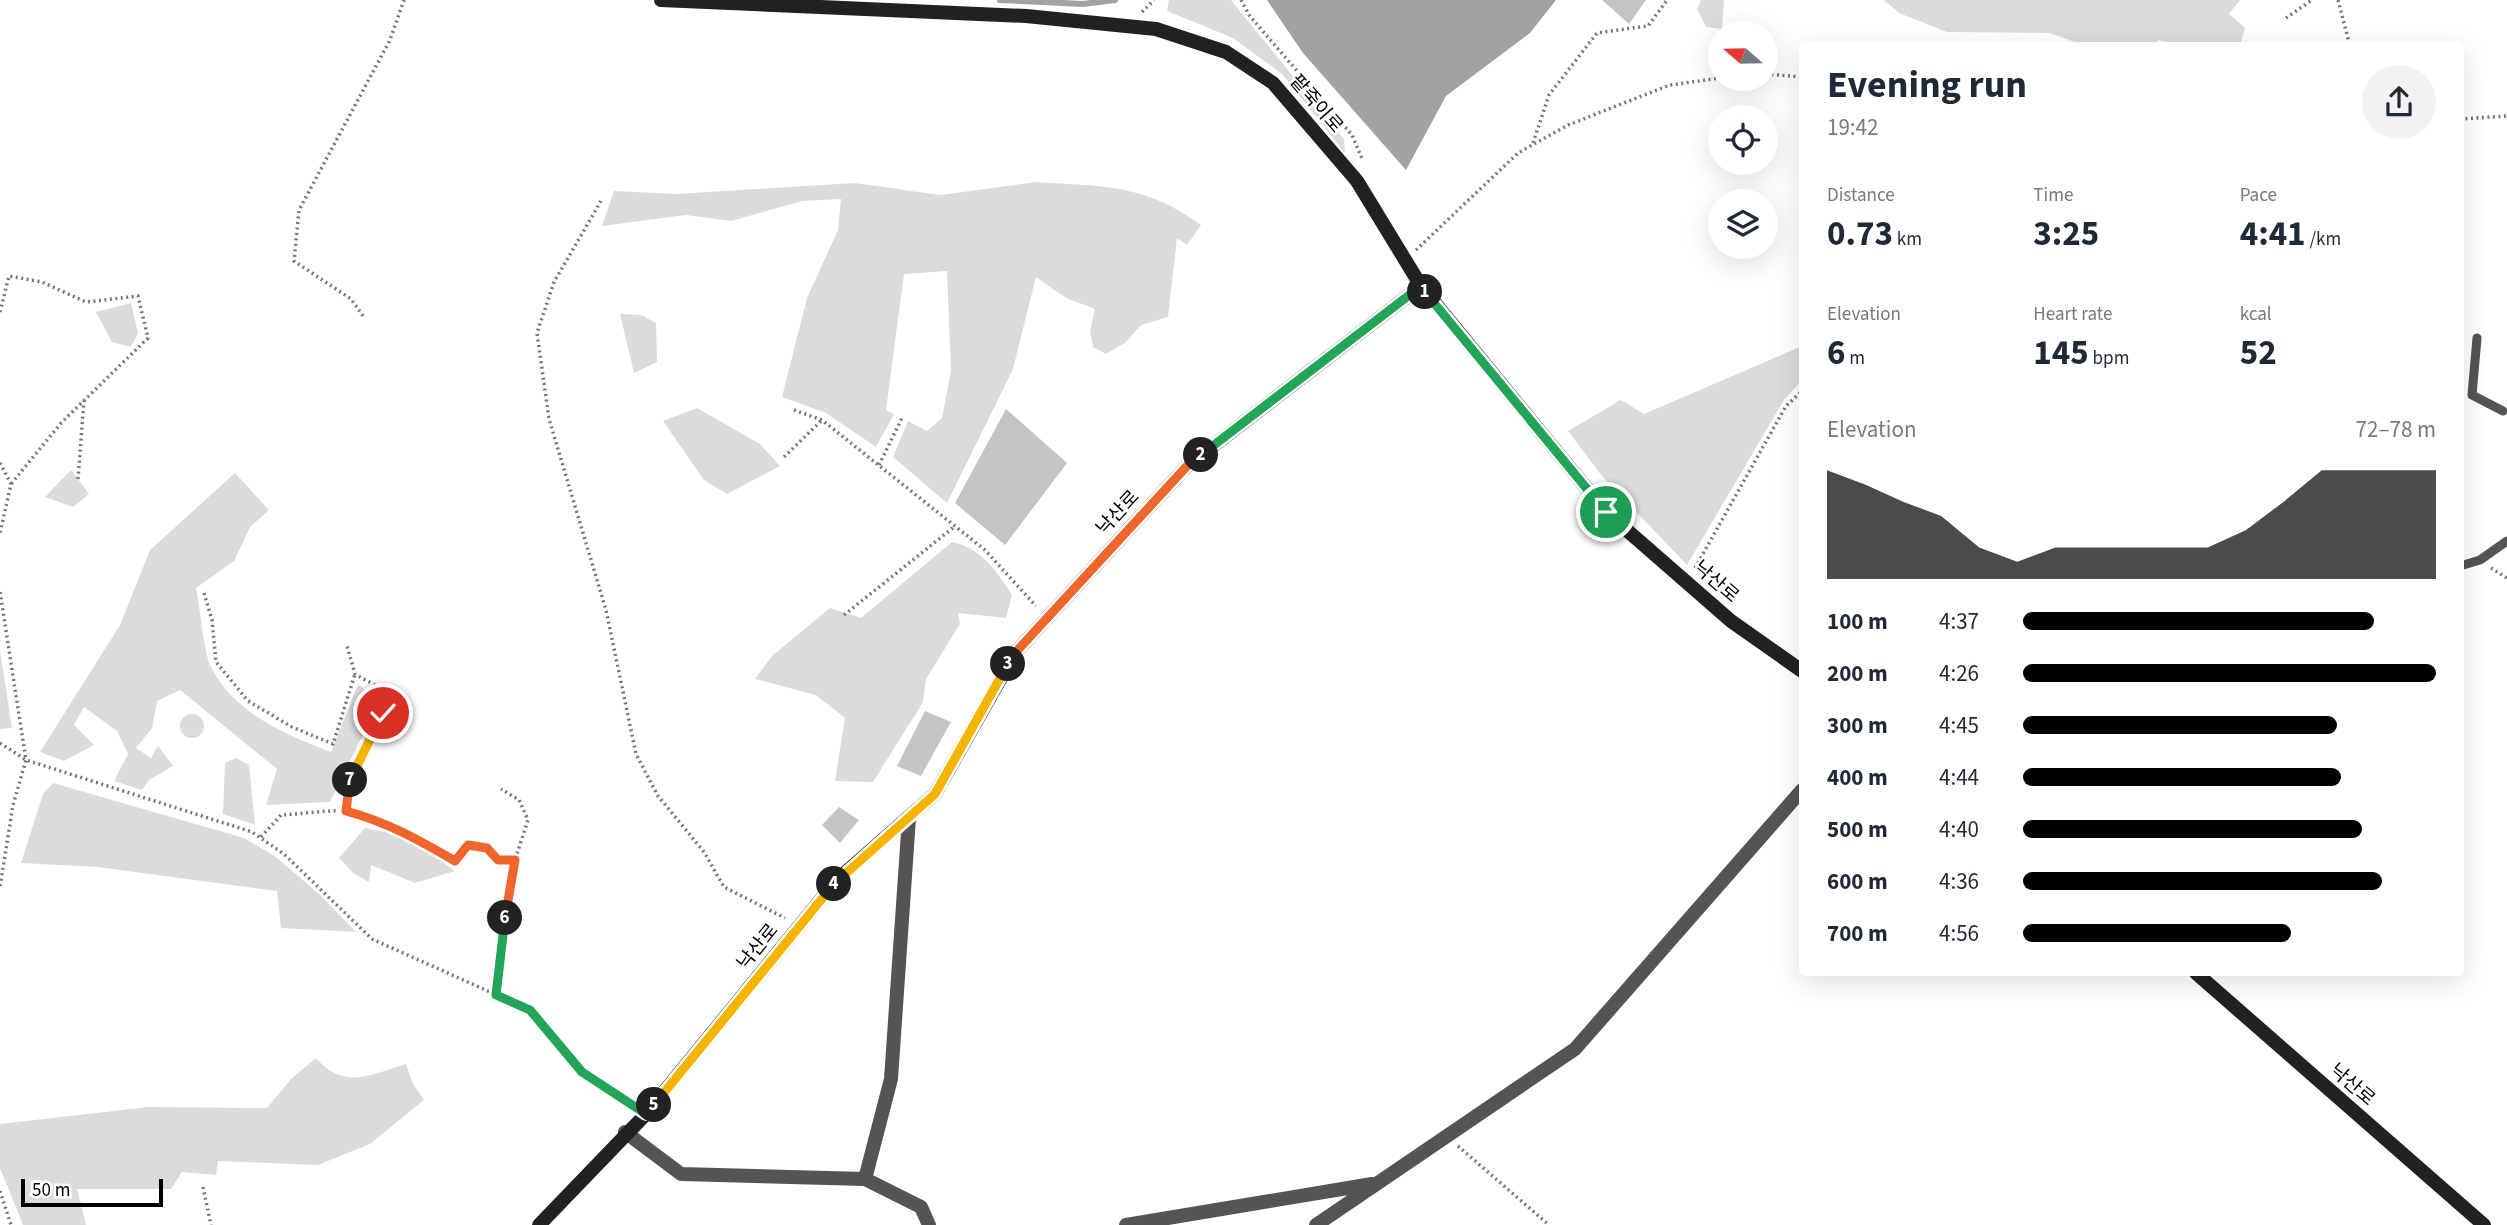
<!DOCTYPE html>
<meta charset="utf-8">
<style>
body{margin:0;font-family:"Source Sans 3","Noto Sans KR",sans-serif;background:#f2f2f3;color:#1f2937;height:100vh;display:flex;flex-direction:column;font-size:26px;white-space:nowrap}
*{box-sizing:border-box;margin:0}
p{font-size:23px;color:#747a83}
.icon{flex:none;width:38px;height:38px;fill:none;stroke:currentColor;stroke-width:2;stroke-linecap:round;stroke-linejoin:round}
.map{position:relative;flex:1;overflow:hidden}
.panel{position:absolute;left:1799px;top:42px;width:665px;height:934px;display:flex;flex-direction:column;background:#fff;border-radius:7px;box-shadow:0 7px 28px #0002}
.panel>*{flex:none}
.needle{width:46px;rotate:290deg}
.tools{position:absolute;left:1708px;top:21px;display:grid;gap:14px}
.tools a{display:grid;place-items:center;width:70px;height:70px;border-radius:50%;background:#fff;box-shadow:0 7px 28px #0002;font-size:35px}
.scale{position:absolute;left:21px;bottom:18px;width:142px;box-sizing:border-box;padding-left:7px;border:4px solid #000;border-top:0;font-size:19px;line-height:24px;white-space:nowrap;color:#000;-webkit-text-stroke:5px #fff;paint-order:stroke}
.pin{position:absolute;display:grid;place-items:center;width:60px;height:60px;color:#fff;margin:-30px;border:4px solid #fff;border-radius:50%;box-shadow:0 2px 7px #0007}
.km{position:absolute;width:35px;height:35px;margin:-18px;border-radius:50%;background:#222;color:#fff;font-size:19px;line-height:35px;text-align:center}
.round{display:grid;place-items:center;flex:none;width:74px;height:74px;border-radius:37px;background:#f2f2f3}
.summary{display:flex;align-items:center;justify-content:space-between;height:119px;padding:0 28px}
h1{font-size:38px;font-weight:700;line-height:52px}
.figures{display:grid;grid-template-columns:repeat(3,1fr);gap:10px;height:119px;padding:7px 28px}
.figures div{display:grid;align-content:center}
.figures b{font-size:35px;font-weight:700}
.figures small{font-size:19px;font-weight:400}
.figures p{font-size:19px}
.chart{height:196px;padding:14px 28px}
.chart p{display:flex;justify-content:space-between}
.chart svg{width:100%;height:126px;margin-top:7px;fill:#000;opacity:.7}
ul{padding:0 28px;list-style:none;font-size:23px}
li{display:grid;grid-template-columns:112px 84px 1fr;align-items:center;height:52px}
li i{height:18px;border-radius:9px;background:#000}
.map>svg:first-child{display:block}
</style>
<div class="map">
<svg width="2507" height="1225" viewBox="0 0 2507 1225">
<rect width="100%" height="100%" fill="#fff"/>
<path fill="#dbdbdb" d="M1169 0H1231L1344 139 1345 153 1282 74 1233 38 1167 11Z
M1701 0H1724L1722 29 1706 27 1697 9Z
M1884 0H2240L2229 14 2245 28 2240 45H2177L2158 40 2156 45H2083L2050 33 1947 32 1899 13Z
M1037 182C1105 187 1143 183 1201 225L1187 245 1177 238 1168 317 1141 325 1125 343 1106 354 1093 347 1090 331 1095 309 1066 298 1036 277 1013 369 947 503 893 457 908 421 927 431 942 418 951 371 947 271 904 274 886 410 894 414 876 447 826 413 782 397 807 298 838 230 841 199 802 201 731 221 686 215 602 226 614 191 676 194 855 183 941 195Z
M131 303 138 333 131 347 112 342 96 312Z
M620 314 641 315 656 323 657 362 634 373Z
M1802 346V380L1784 400 1687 565 1602 476 1568 431 1621 400 1644 414Z
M697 408 760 444 780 466 727 494 704 480 663 421Z
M71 470 89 494 73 507 45 497Z
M235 473 269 510 250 527 234 561 196 588C200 606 204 654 211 667 235 714 285 734 331 752L358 684 371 695 373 714 330 802 266 805 277 769 180 690 157 701 152 728 136 748 151 758 158 746 173 766 149 780 142 790 114 781 128 754 117 731 84 707 74 725 94 745 64 761 40 752 120 625 150 550Z
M952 542C981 548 997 571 1012 595L1006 618 958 613 960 624 926 679 923 702 873 782 835 781 845 718 816 695 755 679 772 656 830 608 861 618Z
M0 651 12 728 0 729Z
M180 726a12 12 0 1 1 24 0a12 12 0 1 1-24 0Z
M236 758 249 765 255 825 223 814 225 763Z
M53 783 244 838 276 857 320 895 356 932 281 928 277 891 98 867 21 863 43 794Z
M365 828 406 836 455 871 415 883 371 865 369 882 353 873 339 858Z
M316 1058C344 1091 372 1074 406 1064L413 1084 424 1100 370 1144 318 1165 218 1161 216 1175 182 1172 171 1189H77L86 1225H23L0 1168V1124L148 1107 267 1108 292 1078Z"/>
<path fill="#a2a2a2" d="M1267 0H1556L1530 33 1446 96 1406 170 1303 53Z"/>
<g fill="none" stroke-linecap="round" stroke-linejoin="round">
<path stroke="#a2a2a2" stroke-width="6" d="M1000 0 1083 4 1115 0"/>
</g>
<path fill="#c4c4c4" d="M1602 0H1646L1629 24Z
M1006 409 1067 463 1005 545 955 503Z
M925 711 951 722 921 776 897 766Z
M839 807 859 820 840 843 822 825Z"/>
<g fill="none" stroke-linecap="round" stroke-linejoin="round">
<path stroke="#767676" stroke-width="3.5" stroke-dasharray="2 3.5" stroke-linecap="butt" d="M1241 0 1249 15 1352 135 1363 161
M2338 0 2350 46
M1142 12 1154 0
M2286 18 2312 0
M1766 74 1802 77
M2460 119 2507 116
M1533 143 1549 95 1597 33 1648 26 1667 0
M601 201 554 282 537 333 549 419 606 610 636 754 658 796 704 852 724 887 785 918
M1416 250 1518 153 1568 125 1670 85 1720 78
M0 312 9 276 42 282 86 302 138 296 148 338 61 423 11 484
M363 316 351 299 294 261 299 210 390 40 404 0
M794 410 822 420 985 550 1036 606
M784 457 822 420
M0 463 11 484 0 533
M879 465 902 418
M78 479 84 401
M1695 568 1786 406 1802 391
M2491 568 2507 578
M0 592 26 760 13 805 0 887
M204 593 212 620 216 662 248 701 292 727 333 744 355 674
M844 615 954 527
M0 743 26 760 252 832 284 854 372 939 530 1010 582 1072 633 1105
M346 811 349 781 383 713 389 693 355 674 347 646
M261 837 281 815C302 814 325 810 346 811 386 815 422 842 455 861L468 845 487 848 498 860H515
M496 995 515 860 528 820 519 800 501 789
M1458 1146 1549 1225
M203 1187 211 1225
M0 1191 11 1225"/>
<path stroke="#545454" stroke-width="9" d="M2477 338 2472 395 2503 411
M2460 566 2480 560 2507 541"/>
<path stroke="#545454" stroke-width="14" d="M909 818 891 1079 865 1179 921 1207 929 1225
M625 1132 681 1174 865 1179
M1126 1225 1372 1184
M1316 1225 1575 1049 1802 790"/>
<path stroke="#212121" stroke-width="14" d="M661 0 1026 16 1156 29 1226 52 1273 83 1357 181 1421 286 1606 512 1731 621 1802 671
M2196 973 2484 1225
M539 1225 646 1114 837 880 935 794 1015 653 1187 466 1421 286"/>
</g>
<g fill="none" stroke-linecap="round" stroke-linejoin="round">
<g stroke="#fff" stroke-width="14">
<path id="split-1" d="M1425 292 1606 512"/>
</g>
<g stroke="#fff" stroke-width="14">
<path id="split-2" d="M1201 455 1421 286 1425 292"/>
</g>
<g stroke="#fff" stroke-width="14">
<path id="split-3" d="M1008 664 1015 653 1187 466 1201 455"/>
</g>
<g stroke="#fff" stroke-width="14">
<path id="split-4" d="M834 884 935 794 1008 664"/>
</g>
<g stroke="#fff" stroke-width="14">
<path id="split-5" d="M654 1105 834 884"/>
</g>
<g stroke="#fff" stroke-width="14">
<path id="split-6" d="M505 918 496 995 530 1010 582 1072 646 1114 654 1105"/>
</g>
<g stroke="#fff" stroke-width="14">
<path id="split-7" d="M350 780 346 811C387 822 419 840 455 861L468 845 487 848 498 860H515L505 918"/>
</g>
<g stroke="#fff" stroke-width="14">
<path id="split-8" d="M350 780 383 713"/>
</g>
<use href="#split-1" stroke="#22a559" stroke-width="9"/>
<use href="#split-2" stroke="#22a559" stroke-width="9"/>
<use href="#split-3" stroke="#f0652b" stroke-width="9"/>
<use href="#split-4" stroke="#f5b400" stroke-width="9"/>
<use href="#split-5" stroke="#f5b400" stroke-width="9"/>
<use href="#split-6" stroke="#22a559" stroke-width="9"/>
<use href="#split-7" stroke="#f0652b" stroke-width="9"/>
<use href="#split-8" stroke="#f5b400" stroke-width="9"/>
</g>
<g text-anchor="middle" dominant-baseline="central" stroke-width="5" stroke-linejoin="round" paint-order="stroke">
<g font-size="19" fill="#000" stroke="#fff">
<text transform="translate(1316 104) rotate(49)">팥죽이로</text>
<text transform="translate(1118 513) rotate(-47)">낙산로</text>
<text transform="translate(1716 582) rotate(41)">낙산로</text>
<text transform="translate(758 947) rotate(-51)">낙산로</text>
<text transform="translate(2352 1085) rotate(41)">낙산로</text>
</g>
</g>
</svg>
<div class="tools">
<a><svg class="needle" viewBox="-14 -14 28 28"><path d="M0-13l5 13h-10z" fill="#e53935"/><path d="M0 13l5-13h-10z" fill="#747a83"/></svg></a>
<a><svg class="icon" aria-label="locate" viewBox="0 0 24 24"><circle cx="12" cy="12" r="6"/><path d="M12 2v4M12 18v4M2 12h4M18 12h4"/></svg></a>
<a><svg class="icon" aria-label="layers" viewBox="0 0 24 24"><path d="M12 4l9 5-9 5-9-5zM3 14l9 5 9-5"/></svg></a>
</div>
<div class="scale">50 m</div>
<div class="pin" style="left:1606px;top:512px;background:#1e9e55"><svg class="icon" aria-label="arrive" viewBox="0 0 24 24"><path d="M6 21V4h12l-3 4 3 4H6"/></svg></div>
<div class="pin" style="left:383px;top:713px;background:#d93025"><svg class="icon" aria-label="check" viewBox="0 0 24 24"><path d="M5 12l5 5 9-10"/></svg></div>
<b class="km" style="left:1425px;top:292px">1</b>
<b class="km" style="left:1201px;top:455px">2</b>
<b class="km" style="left:1008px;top:664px">3</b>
<b class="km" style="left:834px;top:884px">4</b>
<b class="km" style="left:654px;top:1105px">5</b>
<b class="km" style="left:505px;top:918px">6</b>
<b class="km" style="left:350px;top:780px">7</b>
<section class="panel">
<div class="summary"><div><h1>Evening run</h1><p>19:42</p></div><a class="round"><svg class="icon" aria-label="share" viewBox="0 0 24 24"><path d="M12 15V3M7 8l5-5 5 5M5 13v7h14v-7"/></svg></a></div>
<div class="figures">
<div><p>Distance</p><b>0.73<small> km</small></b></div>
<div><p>Time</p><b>3:25</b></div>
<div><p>Pace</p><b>4:41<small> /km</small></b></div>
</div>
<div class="figures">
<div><p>Elevation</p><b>6<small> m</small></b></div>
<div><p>Heart rate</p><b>145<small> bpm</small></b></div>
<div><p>kcal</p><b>52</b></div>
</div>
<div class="chart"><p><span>Elevation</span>72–78 m</p>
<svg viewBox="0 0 160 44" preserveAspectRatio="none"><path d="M0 44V6L10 11L20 17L30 22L40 33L50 38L60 33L70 33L80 33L90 33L100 33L110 27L120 17L130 6L140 6L150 6L160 6V44z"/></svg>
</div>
<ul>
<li><b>100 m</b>4:37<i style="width:85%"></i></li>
<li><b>200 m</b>4:26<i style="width:100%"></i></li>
<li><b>300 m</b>4:45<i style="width:76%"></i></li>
<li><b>400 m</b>4:44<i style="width:77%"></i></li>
<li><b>500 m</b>4:40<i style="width:82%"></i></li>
<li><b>600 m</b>4:36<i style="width:87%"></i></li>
<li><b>700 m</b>4:56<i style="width:65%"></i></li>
</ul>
</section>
</div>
